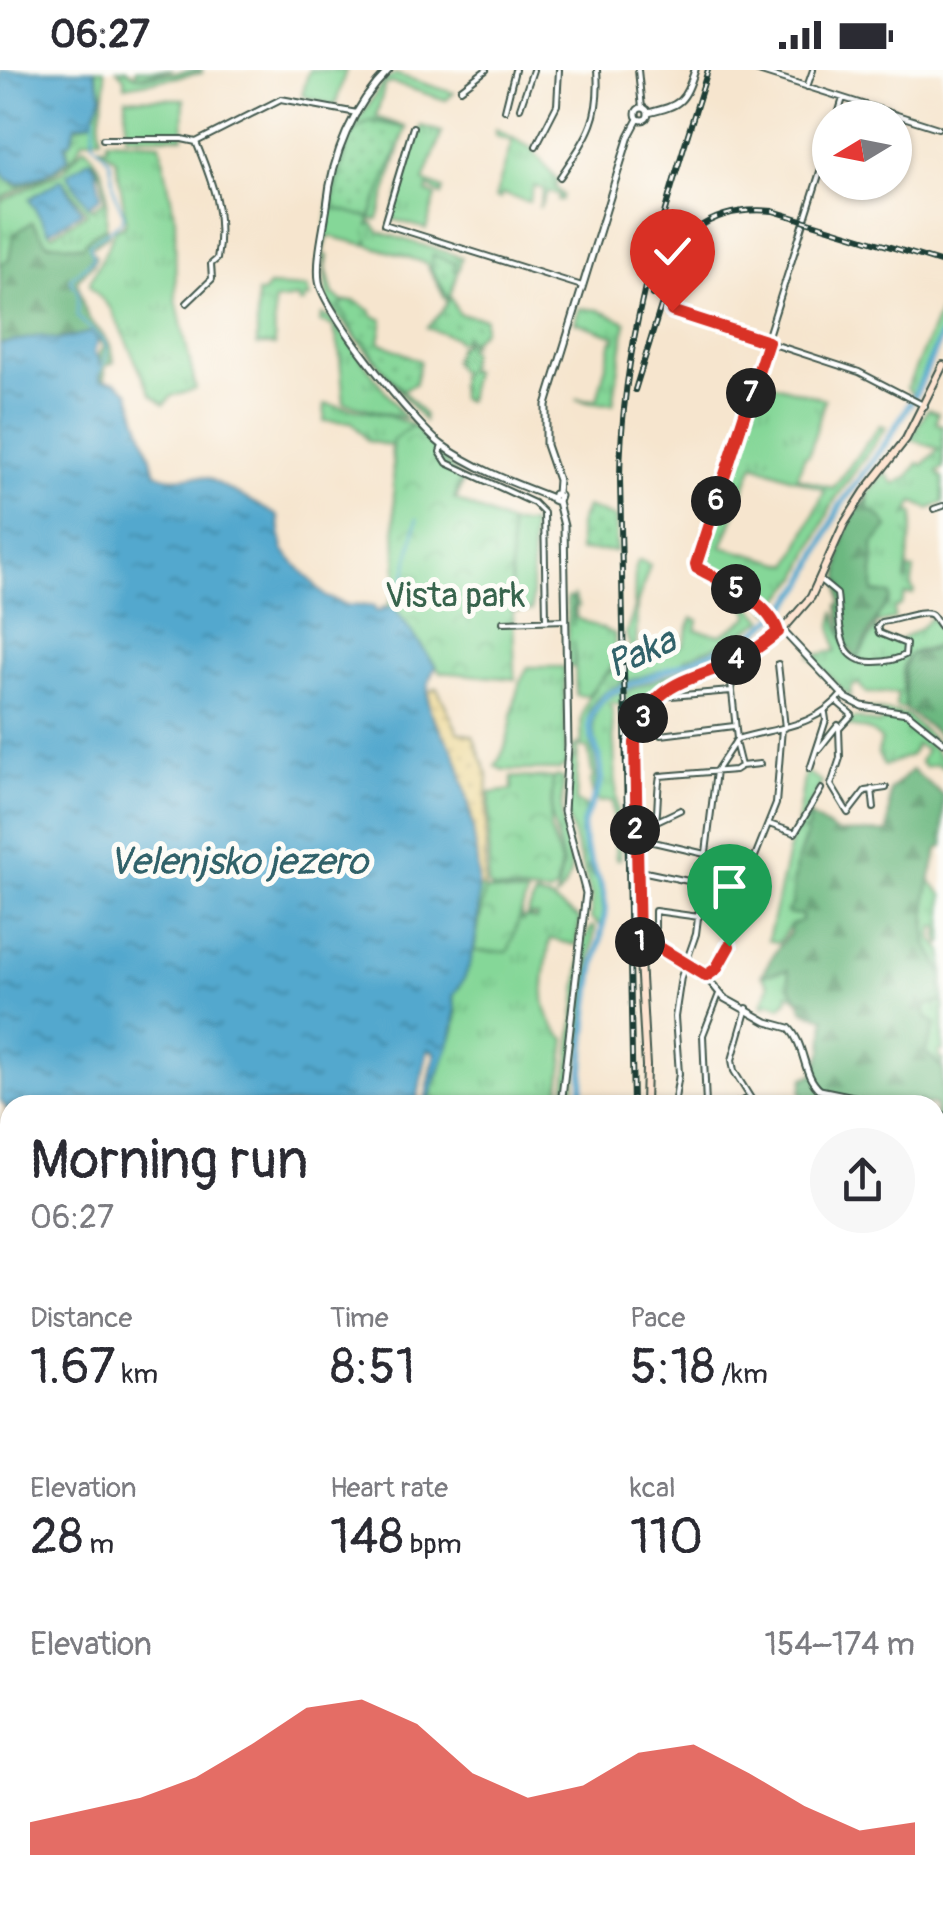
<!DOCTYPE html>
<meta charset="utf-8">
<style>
body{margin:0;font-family:Pangolin,sans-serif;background:#f7f7f7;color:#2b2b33;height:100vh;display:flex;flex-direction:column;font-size:38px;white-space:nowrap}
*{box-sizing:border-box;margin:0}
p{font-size:32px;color:#7c7c81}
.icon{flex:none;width:55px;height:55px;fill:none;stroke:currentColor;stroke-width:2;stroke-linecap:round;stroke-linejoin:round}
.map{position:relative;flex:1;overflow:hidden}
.details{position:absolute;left:0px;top:1025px;width:945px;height:812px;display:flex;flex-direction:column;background:#fff;border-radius:30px 30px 0 0;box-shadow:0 2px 8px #0004}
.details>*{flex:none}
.needle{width:65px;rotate:260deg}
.fabs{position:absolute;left:812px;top:30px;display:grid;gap:20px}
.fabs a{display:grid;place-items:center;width:100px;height:100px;border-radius:50%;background:#fff;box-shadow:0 2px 8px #0004;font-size:50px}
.pin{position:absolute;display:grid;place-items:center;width:85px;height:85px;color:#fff;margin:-102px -42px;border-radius:50% 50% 50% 0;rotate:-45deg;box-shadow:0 0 10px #0007}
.pin .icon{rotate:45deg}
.km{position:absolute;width:50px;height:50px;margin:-25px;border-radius:50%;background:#222;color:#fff;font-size:28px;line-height:50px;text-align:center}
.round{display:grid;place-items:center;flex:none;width:105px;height:105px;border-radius:52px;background:#f7f7f7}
.overview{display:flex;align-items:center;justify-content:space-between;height:170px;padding:0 30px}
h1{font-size:55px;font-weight:600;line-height:75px}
.stats{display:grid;grid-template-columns:repeat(3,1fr);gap:15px;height:170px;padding:10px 30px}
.stats div{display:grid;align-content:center}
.stats b{font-size:50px;font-weight:600}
.stats small{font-size:28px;font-weight:400}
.stats p{font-size:28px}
.chart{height:280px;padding:20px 30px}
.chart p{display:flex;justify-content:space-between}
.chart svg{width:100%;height:180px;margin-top:10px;fill:#d93025;opacity:.7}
.status{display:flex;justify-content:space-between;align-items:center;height:70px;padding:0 50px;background:#fff;direction:ltr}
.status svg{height:28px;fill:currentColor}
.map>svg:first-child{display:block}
</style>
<div class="status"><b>06:27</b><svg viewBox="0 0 49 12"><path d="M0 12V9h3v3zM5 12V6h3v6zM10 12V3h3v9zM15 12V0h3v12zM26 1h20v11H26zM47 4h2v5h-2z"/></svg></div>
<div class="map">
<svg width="943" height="1837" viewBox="0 0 943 1837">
<defs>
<pattern id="grass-tufts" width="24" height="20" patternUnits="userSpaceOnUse" patternTransform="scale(2.5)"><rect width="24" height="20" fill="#85d798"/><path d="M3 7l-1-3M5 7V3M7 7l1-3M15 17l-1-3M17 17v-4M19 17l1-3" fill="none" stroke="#72b984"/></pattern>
<pattern id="forest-firs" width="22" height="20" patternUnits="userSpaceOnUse" patternTransform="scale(2.5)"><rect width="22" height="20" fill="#6cb880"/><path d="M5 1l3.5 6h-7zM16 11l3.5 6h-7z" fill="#58976a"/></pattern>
<pattern id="sand-dots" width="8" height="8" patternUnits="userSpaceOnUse" patternTransform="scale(2.5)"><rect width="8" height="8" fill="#eeda9e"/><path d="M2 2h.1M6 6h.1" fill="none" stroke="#ccbc89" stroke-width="1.8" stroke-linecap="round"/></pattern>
<pattern id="park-crowns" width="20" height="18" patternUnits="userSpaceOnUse" patternTransform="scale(2.5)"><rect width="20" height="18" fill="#85d798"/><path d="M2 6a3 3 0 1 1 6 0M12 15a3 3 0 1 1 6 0" fill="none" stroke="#72b984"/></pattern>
<pattern id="garden-dots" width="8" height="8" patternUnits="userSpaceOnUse" patternTransform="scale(2.5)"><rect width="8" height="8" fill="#85d798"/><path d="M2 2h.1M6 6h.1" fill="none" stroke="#72b984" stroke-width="1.8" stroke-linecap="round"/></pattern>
<pattern id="water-ripples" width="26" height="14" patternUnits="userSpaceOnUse" patternTransform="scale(2.5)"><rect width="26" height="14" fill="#52a8ce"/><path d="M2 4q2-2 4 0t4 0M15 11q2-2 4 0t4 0" fill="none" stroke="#438aa8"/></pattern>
</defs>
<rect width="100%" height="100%" fill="#fdfcf7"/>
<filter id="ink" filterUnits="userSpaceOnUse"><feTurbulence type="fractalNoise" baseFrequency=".01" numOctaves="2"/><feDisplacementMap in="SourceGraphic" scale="20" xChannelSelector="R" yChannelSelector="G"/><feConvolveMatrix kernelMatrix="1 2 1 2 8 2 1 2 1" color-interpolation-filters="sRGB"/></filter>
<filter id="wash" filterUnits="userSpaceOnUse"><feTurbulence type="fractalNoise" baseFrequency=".0048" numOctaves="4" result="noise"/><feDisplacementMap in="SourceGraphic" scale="40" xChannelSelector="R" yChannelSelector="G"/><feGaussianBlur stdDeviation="2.25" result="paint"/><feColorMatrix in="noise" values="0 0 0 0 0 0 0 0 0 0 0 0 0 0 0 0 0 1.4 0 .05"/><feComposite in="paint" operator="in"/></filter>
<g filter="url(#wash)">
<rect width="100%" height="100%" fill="#f6e5ce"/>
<path fill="url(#grass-tufts)" stroke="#528a66" stroke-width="2.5" fill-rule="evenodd" d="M95 0H104C109 23 96 44 101 67L83 70C67 107 31 110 0 129V101L17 116 49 105 69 92 67 75 74 67V58L91 52 102 25Z
M395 4 454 23 446 30 392 13 385 15 376 47 406 57 378 149 371 150 374 138 405 58C396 56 383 51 373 51 344 53 339 114 333 137L370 148 369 155 373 153 379 162 462 187 458 202 431 198 449 229 446 230 426 193 368 175V169L366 175 328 166 324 182 323 181 332 109 342 76 383 12Z
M421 56 442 62 424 111 443 119 441 125 429 117 427 123 436 126 426 159 392 149Z
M496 59 531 78 558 111 555 117 563 125 561 131H558L559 125 548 121 539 138 544 119 534 116 529 132 502 124 500 129 495 128 512 71 496 66Z
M107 70 160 73 175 148 176 230 196 319 172 326 164 334 151 324 111 239 89 215C95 198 109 181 114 160L124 156 126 149 116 89 99 77H107Z
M85 76C110 103 108 124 106 157L92 165 82 176 47 173 12 180 7 193 0 195V132L63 101ZM93 90 102 107 105 130 92 139 85 130 78 99ZM65 112 87 143 52 165 32 131Z
M323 184 328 186 326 198 333 225 345 233 354 262 361 272 367 270 372 285 424 345V351L328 234Z
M943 233V257L913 325 907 318Z
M579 238 599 240 626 252 613 334 591 333 576 329 597 330 612 270 615 271V266L575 252Z
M322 245 332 249 405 348 344 333 339 278 333 256 320 252Z
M464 271 472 275 466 278 471 282 469 295 465 300 473 301 467 331 460 329 459 305 462 303 457 300 453 291 458 276H462Z
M758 310 825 329 809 385H805L797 407 833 418 880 355 886 357 834 431 799 507 770 542 763 533 773 525 762 530 753 528 699 493ZM754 394 825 420 790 495 722 477Z
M325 334 386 345 413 355 463 411 455 433 396 442 391 376 368 371 352 352 324 351Z
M928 339 938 343 936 353 943 356V398L937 402 943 409V433L929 439 914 432 907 445 912 442 914 445 905 510H908V499L914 500 911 518 914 520 913 524H905L901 535 894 538V549L876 554 880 539 888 534 873 523V474L880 464 868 438 866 426 885 402 894 414 908 407 918 393 923 395 939 379 910 369Z
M639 490 650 495 637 534 636 592 683 575 692 548 698 550 696 560 721 565 749 547V542L743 533 746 531 764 550 726 572 684 589V593L625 612 624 587 630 576 626 564 634 541 635 497Z
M572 527 573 556 574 527 579 536H576V548L615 564 614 594 587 626 576 625 574 571V597H568L567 528Z
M835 543 847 584 855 591 868 593 857 589 876 557 879 568 904 572 900 570 922 557 931 547 943 560V571C933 581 923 577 912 583 896 592 904 626 906 640L896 637 898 623H866L858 613 851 618 850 627 810 586 836 581 832 555Z
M748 575C741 585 727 590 715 594 664 612 632 633 630 693H628L626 621Z
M528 597H564L566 695 559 700H504L495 696C518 664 506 632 528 597Z
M622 597V614C556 638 610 684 593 725L590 712 593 708 588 679 581 677C583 666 580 659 582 646 586 628 603 600 622 597Z
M622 620V636L614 633 609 635 612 638 620 789H616L612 731 599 732 596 729C616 683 564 646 622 620Z
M863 638 906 645 943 678 928 669 926 671 943 689V698L937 694 925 697 920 692 926 680 916 675 911 685 884 696 878 684 881 670C870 657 859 658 843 655L855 648 879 654 884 650 881 643 862 644Z
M578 674 576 732 586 736 580 763 584 780 591 791 587 798 593 808 590 798 592 795 603 825 602 856 591 849 592 829 567 744 570 691 573 688V677Z
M805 702 822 712 801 753 808 743V759L796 795 792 835 802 845V851L791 854 778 873 768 870 792 765 801 754 797 753Z
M557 706 564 709C563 723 560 737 562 750 566 781 582 802 556 828L563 795 552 746 553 709Z
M476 804 485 805 484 827 521 844 522 851 526 847 536 850 537 846 527 845 535 826 549 829 580 849 576 875 550 869C545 906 533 943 566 969L558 1035H436L437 1027 434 1035H429L434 1010 454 961 457 943 453 926 473 883 478 841Z
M930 811 943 825V873L941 874 937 865 940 864 939 857H934L932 869 943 881V904L927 873 926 827Z
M591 857H595L574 1019H570L569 1022 574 1023 572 1035H564L583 873Z
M775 900H788L790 917 799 930 788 923V929L781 937 768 932 766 936 762 935 769 915 762 905Z
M943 932V980L939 982 940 990H943L941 997 925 982 936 954 926 947V935Z"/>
<path fill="url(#forest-firs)" stroke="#467a5a" stroke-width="2.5" d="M32 152 48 174C61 171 70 178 82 176L92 165 106 157 109 165 90 178 96 186 93 194 77 210C79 218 84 242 89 249 102 264 112 270 114 292L105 297V311L101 310 99 283 103 277 95 263 56 269 40 266 0 274V195L9 189 13 165Z
M868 426V438L883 449 888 457 873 474V522L890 524V529C877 546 866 567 857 589L845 574 838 535 841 534C837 493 839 457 868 426Z
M943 571V668L906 640 904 598 909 585 931 580Z
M912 700 943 725V776L938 779 926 827V860L927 873 943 904V932L926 935V948L936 954 925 982 943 999V1091L935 1084V1035H806L801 1021 804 1008 814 1004 823 980 825 948 804 941 800 932 807 929 799 930 790 917 788 900 762 905C764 899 785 866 790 863V856L802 850V845L788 844 787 841 792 835 796 795 807 764 803 761 808 759 810 746 837 763 888 762 890 720Z
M935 1335 943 1349V1422L935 1430Z
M935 1764 943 1771V1837H909L896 1828H935Z
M685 1828H765L766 1833 771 1834 769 1837H681Z"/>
<path fill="url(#sand-dots)" stroke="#868c69" stroke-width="2.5" d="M437 618 458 662 473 666 488 705 484 817H477L471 740 458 692 429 638V622Z"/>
<path fill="url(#park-crowns)" stroke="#528a66" stroke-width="2.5" d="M269 216 307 218 310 228H304V233H299L298 228 274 231 275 275H257V223H263Z
M413 355 461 409 454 429 510 454 515 609 440 602 396 540 387 537 397 515 392 371Z
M512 707 553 708 550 759 561 793 556 820 549 824 493 819 488 815 490 723 512 720Z
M485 820 527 825 508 882 474 881Z"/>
<path fill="url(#garden-dots)" stroke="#528a66" stroke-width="2.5" d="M372 51 406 58 370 148 332 137 348 73 357 58Z
M433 185 455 193 454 200 458 202 450 226 459 244 485 248 483 260 471 272 465 267 461 272 456 271V268L427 258 442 242 449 229 431 198Z
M355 231 371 241V245L383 250 379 272 420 291 415 314 402 320 381 297 365 272 358 270 340 237 343 232Z
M586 437 616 448V481H579V455Z"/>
<path fill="#85d798" stroke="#528a66" stroke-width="2.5" d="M117 0H126L136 6V0H172L138 6 142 7 202 0V3L125 16 124 7Z
M309 0H346L335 36 302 26Z
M126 28 184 29 183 67 126 66Z
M510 454H532V540L512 541Z"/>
<path fill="url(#water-ripples)" stroke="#387281" stroke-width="2.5" d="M0 0H94L102 25 91 52 75 55 71 72 65 74 68 88C55 102 36 108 18 114L7 109 0 100Z
M90 89 96 99 101 127 88 136 67 104Z
M62 109 82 142 49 162 29 129Z
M92 262 98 270 94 282 99 290 100 310 116 312 129 322 156 403C178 414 188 402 208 408L278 446 283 480 326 527 347 535 374 536 375 541H382V537L396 540 436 597C426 610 426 625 430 641 436 659 450 670 456 687 476 747 496 874 453 926 463 961 436 1000 428 1035H424L435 982 428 979 416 1035H10V1044L0 1029V274L40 266 58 270Z
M0 1107 10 1117V1227L0 1221Z
M0 1241 10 1246V1469L0 1476Z
M10 1535V1828H348L346 1837H0V1538Z"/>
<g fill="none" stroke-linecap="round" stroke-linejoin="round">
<path stroke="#52a8ce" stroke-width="2.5" d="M95 45 93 72 110 91 115 125 124 145 121 152 89 174 94 188 70 209 78 222 77 246C93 266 121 268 98 303
M393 539 405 507 417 449"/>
<path stroke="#52a8ce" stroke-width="6" d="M581 1035C583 994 586 953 592 913 595 887 604 863 605 837 605 808 580 785 583 757 585 739 600 725 601 707 603 671 570 658 609 623L749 568 784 540 805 513 840 436 887 371 915 325 943 261
M663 1837 666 1828"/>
</g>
</g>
<g filter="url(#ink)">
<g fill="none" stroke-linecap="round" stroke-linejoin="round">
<g stroke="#3f564b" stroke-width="8">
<path id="minor" d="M638 0 642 38
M755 0 938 58
M807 17 813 0
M461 19 486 0
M520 38 533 0
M505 40 515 0
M837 48 843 28
M413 57 384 154 582 216
M103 69H182L196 72 281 29 357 43
M536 76 557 35 559 0
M560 107C587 67 601 50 597 0
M187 233 212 209 211 194 217 189C225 143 213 114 196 72
M672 241 859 302 925 336
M442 376 440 382 447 393 534 433 544 443 546 549
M934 439 943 436
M820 510 837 524C841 552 835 593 874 592 886 592 896 590 905 585L906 574 879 563 877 557 881 552C895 551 924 539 932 545 936 549 938 555 943 559
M503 552 565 550
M778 557 741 522 697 498 696 493 830 70
M778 594 785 658
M665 620 671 626 731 621
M836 631 852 645 839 659 840 688 831 715 848 743 865 721 886 718
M661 665 734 656
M737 669C777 657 815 658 843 623
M819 679 838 655
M741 696 760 694
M810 699 826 650 825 643
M872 719 874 738
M659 750 680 740
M769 754 795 763 821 719
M649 771 731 790
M635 783C665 765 654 734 660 706L735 700 741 696 735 672
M636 800 731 820
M655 875V841L699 847
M706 906 720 894 733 868 748 804 776 734 782 658
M747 938 732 990 734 1001 755 1035
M674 1035 679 1004 675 947 681 907 696 864 716 701 737 669 730 603
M706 1035 703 965 719 924
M731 1035 750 1028
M935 1173 943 1167
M939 1524 943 1527
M940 1638 943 1645
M479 1828 480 1832
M784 1828 802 1837
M845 1828 863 1837
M892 1828 906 1837
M776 1837H778"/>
</g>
<g stroke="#3f564b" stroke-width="9">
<path id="tertiary" d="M389 0C353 36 332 85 327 136 324 159 316 189 319 211 323 240 416 356 442 375 473 398 516 414 552 428
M636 44a6 6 0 1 1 12 0a6 6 0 1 1-12 0Z
M648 43C681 35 684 33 695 0
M554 424 560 426 558 432 553 430Z
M557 424 558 410 546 375V335L606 140 629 66 638 49
M558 432 564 456 568 676 564 741 586 823 561 1035
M784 562 846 628 862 636 907 643 943 672
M640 872 655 875 702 902 724 928 767 952 789 958C806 976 802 1005 820 1020L892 1035
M935 1043 943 1045"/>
</g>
<g stroke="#3f564b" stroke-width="10">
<path id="secondary" d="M779 556H784V562L778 563Z
M785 557 811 527 844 454 865 421 906 369 943 295
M645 1035 646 996 637 836 634 693 638 659 654 630 672 615 739 588 778 563
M935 1469 943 1470
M676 1837 681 1828"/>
</g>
<use href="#minor" stroke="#fff" stroke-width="4"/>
<use href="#tertiary" stroke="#fff" stroke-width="5"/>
<use href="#secondary" stroke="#fde4d1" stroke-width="6"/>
<g stroke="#1f3d34" stroke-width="6">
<path id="rail" d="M652 225C676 168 706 135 773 141L943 193
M635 320 669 210
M633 1035 620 409C621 266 666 135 708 0
M533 1837 535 1828"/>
</g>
<use href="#rail" stroke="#fdfcf7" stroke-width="2.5" stroke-dasharray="8" stroke-linecap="butt"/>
</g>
</g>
<g fill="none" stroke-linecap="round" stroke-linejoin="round" filter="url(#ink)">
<g stroke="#fff" stroke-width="20">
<path id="route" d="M672 241 768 272 696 494 697 498C724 512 769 532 778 562 766 572 753 582 739 589 688 613 651 609 635 673L639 872 655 875 706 906 716 899 729 876"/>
</g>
<use href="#route" stroke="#d93025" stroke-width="12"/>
</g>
<g text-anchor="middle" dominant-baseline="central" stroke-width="10" stroke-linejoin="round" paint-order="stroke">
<g font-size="35" fill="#38644d" stroke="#fdfcf7">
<text x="455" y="526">Vista park</text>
</g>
<g font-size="38" font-style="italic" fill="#31626a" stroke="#fdfcf7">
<text transform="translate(641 583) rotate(-24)">Paka</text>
<text x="238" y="792">Velenjsko jezero</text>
</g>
</g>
</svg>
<div class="fabs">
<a><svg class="needle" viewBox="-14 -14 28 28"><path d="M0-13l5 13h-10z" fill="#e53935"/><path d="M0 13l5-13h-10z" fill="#7c7c81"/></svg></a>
</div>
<div class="pin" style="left:729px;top:876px;background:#1e9e55"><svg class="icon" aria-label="arrive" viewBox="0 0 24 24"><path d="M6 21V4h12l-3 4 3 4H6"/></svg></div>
<div class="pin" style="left:672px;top:241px;background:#d93025"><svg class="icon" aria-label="check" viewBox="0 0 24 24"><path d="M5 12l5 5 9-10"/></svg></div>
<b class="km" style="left:640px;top:872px">1</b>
<b class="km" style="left:635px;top:760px">2</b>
<b class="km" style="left:643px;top:648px">3</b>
<b class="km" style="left:736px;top:590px">4</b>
<b class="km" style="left:736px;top:519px">5</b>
<b class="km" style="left:716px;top:431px">6</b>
<b class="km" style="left:751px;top:323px">7</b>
<section class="details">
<div class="overview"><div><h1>Morning run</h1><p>06:27</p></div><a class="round"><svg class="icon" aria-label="share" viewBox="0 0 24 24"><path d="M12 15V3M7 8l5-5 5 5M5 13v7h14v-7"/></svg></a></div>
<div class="stats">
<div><p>Distance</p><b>1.67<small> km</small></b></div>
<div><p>Time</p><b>8:51</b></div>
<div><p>Pace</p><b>5:18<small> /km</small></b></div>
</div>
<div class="stats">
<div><p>Elevation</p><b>28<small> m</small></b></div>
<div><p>Heart rate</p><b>148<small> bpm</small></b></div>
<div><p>kcal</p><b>110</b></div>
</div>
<div class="chart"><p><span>Elevation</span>154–174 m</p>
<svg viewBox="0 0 160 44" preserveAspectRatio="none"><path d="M0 44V36L10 33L20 30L30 25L40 17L50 8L60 6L70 12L80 24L90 30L100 27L110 19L120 17L130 24L140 32L150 38L160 36V44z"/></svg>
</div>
</section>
</div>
